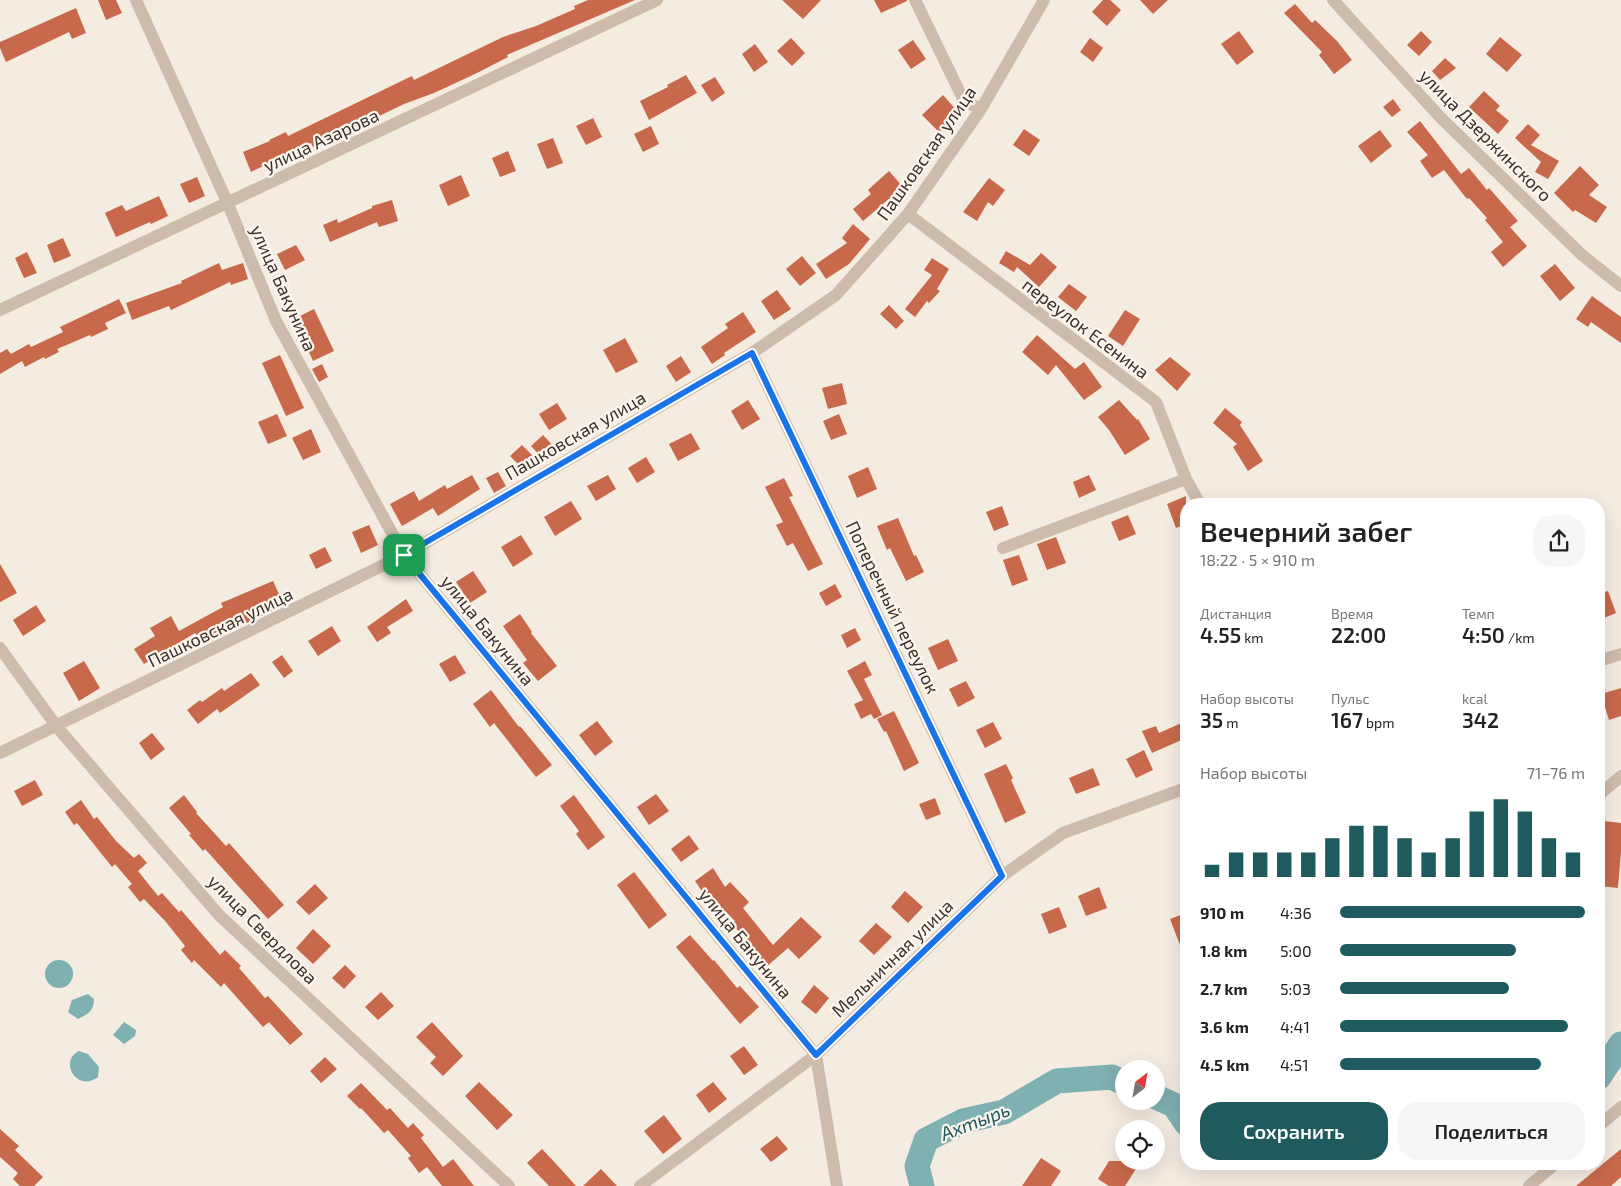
<!DOCTYPE html>
<html lang="ru">
<meta charset="utf-8">
<style>
body{margin:0;font-family:"Exo 2",sans-serif;background:#f6f6f6;color:#222;height:100vh;display:flex;flex-direction:column;font-size:19px;white-space:nowrap}
*{box-sizing:border-box;margin:0}
p{font-size:16px;color:#767676}
.icon{flex:none;width:28px;height:28px;fill:none;stroke:currentColor;stroke-width:2;stroke-linecap:round;stroke-linejoin:round}
.map{position:relative;flex:1;overflow:hidden}
.panel{position:absolute;left:1180px;top:498px;width:425px;height:672px;display:flex;flex-direction:column;background:#fff;border-radius:20px;box-shadow:0 5px 20px #0002}
.panel>*{flex:none}
.needle{width:32px;rotate:31deg}
.buttons{position:absolute;left:1115px;top:1060px;display:grid;gap:10px}
.buttons a{display:grid;place-items:center;width:50px;height:50px;border-radius:50%;background:#fff;box-shadow:0 5px 20px #0002;font-size:25px}
.pin{position:absolute;display:grid;place-items:center;width:42px;height:42px;color:#fff;margin:-21px;border-radius:10px;box-shadow:0 2px 8px #0006}
.round{display:grid;place-items:center;flex:none;width:52px;height:52px;border-radius:20px;background:#f6f6f6}
.summary{display:flex;align-items:center;justify-content:space-between;height:85px;padding:0 20px}
h1{font-size:28px;font-weight:600;line-height:38px}
.figures{display:grid;grid-template-columns:repeat(3,1fr);gap:8px;height:85px;padding:5px 20px}
.figures div{display:grid;align-content:center}
.figures b{font-size:21px;font-weight:600}
.figures small{font-size:14px;font-weight:400}
.figures p{font-size:14px}
.chart{height:140px;padding:10px 20px}
.chart p{display:flex;justify-content:space-between}
.chart svg{width:100%;height:90px;margin-top:5px;stroke:#1f5a5e;stroke-width:6}
.action{display:flex;gap:10px;margin-top:auto;padding:10px 20px}
.action a{flex:1;height:58px;border-radius:20px;background:#1f5a5e;color:#fff;font-size:20px;font-weight:600;line-height:58px;text-align:center}
.action a+a{background:#f6f6f6;color:#222}
ul{padding:0 20px;list-style:none;font-size:16px}
li{display:grid;grid-template-columns:80px 60px 1fr;align-items:center;height:38px}
li i{height:12px;border-radius:6px;background:#1f5a5e}
.map>svg:first-child{display:block}
</style>
<div class="map">
<svg width="1621" height="1186" viewBox="0 0 1621 1186">
<rect width="100%" height="100%" fill="#f4ebe1"/>
<path fill="#7fb0b2" d="M45 974a14 14 0 1 1 28 0a14 14 0 1 1-28 0Z
M88 994 94 999C94 1011 88 1014 78 1019L68 1012 72 1000Z
M124 1022 136 1030 135 1036 124 1044 113 1035Z
M79 1051 88 1054 99 1067 98 1077C77 1093 58 1061 79 1051Z"/>
<g fill="none" stroke-linecap="round" stroke-linejoin="round">
<path stroke="#7fb0b2" stroke-width="25" d="M1599 1077 1621 1044
M1156 1097 1174 1105 1186 1123
M922 1186 917 1166 926 1140 963 1121 1004 1112 1057 1081 1112 1077 1124 1083"/>
</g>
<path fill="#c8694b" d="M98 0H116L122 13 106 20Z
M588 0H635L507 55 508 57 477 73 434 93 404 104 336 137 313 147 311 143 251 172 243 152 270 141 269 140 286 132 288 136 412 76 414 80 503 37 536 26 575 9 574 6Z
M782 0H821L803 19Z
M874 0H907V1L881 13Z
M1103 0H1110L1121 10 1107 26 1092 12Z
M1140 0H1168L1153 14Z
M1295 4 1312 23 1315 20 1337 41 1352 60 1334 74 1319 55 1322 52 1284 13Z
M76 8 86 33 72 39 69 32 6 62 0 48V42Z
M1239 31 1254 52 1237 65 1221 44Z
M1421 31 1432 42 1419 56 1407 45Z
M1500 37 1522 55 1507 72 1486 54Z
M791 38 805 53 792 66 777 51Z
M1090 38 1103 48 1093 62 1080 52Z
M913 40 926 59 911 69 898 50Z
M755 44 768 62 754 72 742 54Z
M1445 58 1456 68 1440 80 1432 71Z
M686 75 697 93 649 120 640 101 668 87 667 85Z
M715 77 725 93 712 102 701 85Z
M1484 91 1500 106 1496 110 1509 121 1498 134 1469 107Z
M943 95 959 113 939 132 922 115Z
M1393 99 1401 110 1392 117 1383 107Z
M593 118 602 137 586 145 576 126Z
M1420 121 1461 174 1469 168 1487 190 1489 188 1518 221 1510 227 1527 246 1503 267 1491 252 1503 242 1485 220 1487 218 1469 198 1467 199 1444 170 1432 178 1420 161 1428 155 1407 132Z
M1528 124 1540 135 1531 145 1559 161 1548 179 1535 172 1541 162 1515 138Z
M651 126 659 144 643 152 634 134Z
M1024 129 1040 140 1029 156 1013 145Z
M1380 130 1392 146 1371 163 1358 146Z
M553 138 563 163 547 169 537 144Z
M508 151 516 171 500 177 492 158Z
M1580 166 1599 185 1589 195 1607 207 1596 223 1575 210 1573 212 1554 193Z
M889 171 903 187 863 221 853 209 871 194 868 190Z
M461 175 470 196 448 206 439 185Z
M197 177 205 196 189 203 180 184Z
M989 178 1005 190 993 206 988 202 977 221 963 212Z
M159 196 168 216 151 224 150 222 116 237 105 213 122 205 126 211Z
M392 200 398 221 379 227 377 222 330 242 323 225 337 219 338 223 372 208V206Z
M853 224 870 239 849 264 826 279 816 264 847 243 842 238Z
M63 238 71 256 54 263 47 245Z
M296 245 305 260 285 270 277 254Z
M1006 251 1030 265 1041 253 1057 267 1039 287 1017 267 1014 272 999 263Z
M27 252 37 273 24 278 15 258Z
M802 256 816 273 800 286 786 269Z
M932 258 949 269 937 289 940 291 929 303 927 301 915 317 905 309 932 275 924 270Z
M219 263 222 270 243 263 248 279 231 285 230 282 171 310 169 306 132 320 126 303 182 283 181 281Z
M1555 264 1575 288 1560 301 1540 276Z
M1069 284 1087 297 1076 311 1058 297Z
M777 290 791 309 774 320 761 301Z
M1592 296 1621 317V343L1591 322 1588 327 1576 319Z
M119 299 126 313 105 323 108 329 91 337 90 335 57 349 59 352 45 359 44 357 25 367 22 361 0 374V353L7 349 11 354 29 344 31 347 63 332 60 327Z
M889 305 904 321 896 329 880 314Z
M314 309 334 351 313 361 294 319Z
M1125 310 1140 319 1123 346 1108 336Z
M743 312 756 332 724 353 725 355 712 364 701 347 728 328 725 324Z
M1037 335 1075 369 1084 362 1102 387 1084 400 1056 365 1048 375 1022 352Z
M625 338 638 362 616 373 603 350Z
M280 355 304 408 286 416 262 363Z
M681 356 691 372 676 382 666 366Z
M1170 357 1191 374 1177 391 1155 370Z
M322 364 328 377 319 382 312 369Z
M842 383 847 404 828 409 822 388Z
M748 400 760 419 742 430 731 411Z
M1119 400 1137 420 1138 419 1150 439 1125 455 1109 430 1098 417Z
M557 403 567 419 549 430 539 414Z
M1225 408 1242 422 1240 425 1263 461 1248 471 1233 447 1237 444 1213 423Z
M277 414 287 436 268 444 258 422Z
M839 414 847 434 831 440 823 421Z
M311 429 321 452 303 460 292 438Z
M691 433 700 449 678 461 669 444Z
M543 435 557 450 545 461 531 446Z
M522 445 533 456 522 468 510 456Z
M646 457 655 472 637 483 628 468Z
M868 467 877 489 857 498 848 476Z
M498 472 506 486 494 493 486 478Z
M472 475 480 489 438 516 433 508 402 526 390 504 414 491 419 501 445 485 447 489Z
M608 475 616 489 596 501 587 486Z
M1089 475 1096 490 1079 498 1073 482Z
M784 478 793 496 789 497 823 564 808 571 793 543 787 546 776 525 783 522 765 487Z
M1186 496V524L1176 528 1167 504Z
M571 501 582 519 555 536 544 517Z
M1002 506 1009 525 994 531 986 512Z
M1128 515 1136 534 1119 541 1111 522Z
M898 518 914 556 916 555 924 572 906 581 890 548 887 550 877 526Z
M369 525 378 545 361 553 352 532Z
M521 535 533 554 513 567 501 547Z
M1056 537 1066 563 1047 570 1037 544Z
M325 547 332 561 316 569 309 555Z
M1019 555 1028 580 1012 586 1003 560Z
M0 564 17 593 0 602Z
M473 571 487 592 470 603 456 582Z
M273 581 284 605 234 629 231 624 200 641 195 633 144 664 134 649 155 636 150 628 171 616 179 631 223 607 221 603Z
M835 584 842 597 826 606 819 593Z
M1608 591 1616 613 1599 620V594Z
M406 599 413 611 387 627 391 633 377 642 367 627Z
M36 605 46 621 23 636 13 620Z
M520 614 532 632 531 633 557 666 538 681 523 663 527 660 503 626Z
M332 626 341 641 318 656 308 641Z
M855 628 861 640 847 648 841 635Z
M948 639 958 661 938 670 928 648Z
M282 655 293 671 284 678 272 662Z
M455 655 466 673 450 682 439 664Z
M84 661 100 688 79 701 63 673Z
M865 661 872 675 864 679 882 715 874 719 871 714 861 719 854 704 863 700 847 671Z
M251 673 260 685 220 713 217 709 198 724 187 710 200 700 202 702 222 688 224 691Z
M966 681 975 698 958 707 949 689Z
M1621 688V716L1609 720 1601 694Z
M491 690 519 727 520 726 552 765 536 777 494 723 490 727 473 704Z
M894 711 919 763 904 771 886 731 884 732 877 719Z
M597 721 613 742 595 756 579 735Z
M1186 721V738L1152 753 1142 731 1156 726 1159 733Z
M993 722 1002 739 985 748 976 730Z
M152 733 165 749 151 760 139 743Z
M1144 750 1153 770 1136 778 1126 759Z
M1006 764 1013 778 1011 780 1026 813 1005 823 984 774Z
M1093 768 1100 785 1076 794 1069 778Z
M35 780 43 795 22 806 14 791Z
M656 794 669 811 649 825 637 807Z
M184 795 197 812 196 813 226 846 229 843 284 905 268 919 205 849 203 851 189 835 191 834 169 808Z
M574 795 605 837 588 850 576 834 579 831 560 806Z
M935 798 941 814 926 820 919 804Z
M81 800 94 819 97 817 116 841 134 858 139 854 147 863 138 871 158 896 162 893 179 912 181 910 220 955 225 950 241 966 239 968 265 998 268 996 303 1034 290 1045 269 1022 263 1027 224 983 221 987 194 960 192 963 181 950 185 946 166 922 144 899 140 902 128 887 132 884 115 864 112 867 77 823 74 825 65 812Z
M1604 821 1621 823V852L1618 888 1599 886Z
M689 835 699 849 681 862 671 849Z
M713 868 725 887 730 882 749 902 743 908 773 945 801 917 822 937 799 959 788 948 765 968 751 953 754 951 732 923 735 921 709 895 706 897 695 881Z
M634 872 667 915 649 929 617 885Z
M315 884 328 898 309 915 296 902Z
M1099 887 1107 908 1086 916 1078 896Z
M905 891 923 907 908 923 891 907Z
M1059 907 1067 927 1049 934 1041 914Z
M1186 913V958H1185L1170 919Z
M876 923 892 937 874 955 859 941Z
M313 929 331 946 313 964 296 948Z
M690 935 713 961 714 960 737 988 740 986 759 1007 740 1024 676 947Z
M345 965 356 976 344 989 332 978Z
M814 985 829 998 816 1014 801 1002Z
M381 992 394 1006 378 1020 365 1007Z
M432 1022 463 1056 443 1076 430 1063 436 1057 416 1037Z
M744 1046 758 1065 744 1075 730 1056Z
M325 1057 337 1069 321 1083 310 1071Z
M479 1082 513 1115 497 1130 465 1096Z
M713 1082 727 1099 709 1113 696 1095Z
M361 1083 387 1110 390 1108 408 1128 413 1123 424 1135 421 1138 443 1167 453 1159 474 1186H442L427 1167 419 1173 408 1158 411 1156 388 1130 384 1133 361 1108 360 1109 347 1096Z
M664 1115 682 1139 663 1154 644 1131Z
M0 1129 19 1146 15 1150 43 1177 34 1186H20L13 1179 18 1173 0 1157Z
M777 1136 788 1149 771 1162 760 1149Z
M542 1149 558 1166 576 1186H549L527 1163Z
M1621 1149V1177L1611 1186H1576Z
M1041 1158 1061 1171 1051 1186H1022Z
M1109 1161H1141L1125 1186H1109L1098 1179Z
M601 1169 617 1186H583Z"/>
<g fill="none" stroke-linecap="round" stroke-linejoin="round">
<path stroke="#cdbbac" stroke-width="12" d="M136 0 228 204 276 321 404 555 816 1055 837 1186
M915 0 964 101 981 109
M1333 0 1441 118 1582 255 1621 286
M908 214 1156 402 1186 479 1200 504
M0 310 657 0
M752 353 1002 876
M1003 548 1186 479
M0 648 57 727 219 915 509 1186
M1599 661 1621 654
M0 753 404 555 752 353 836 295 908 214 981 109 1044 0
M1599 795 1621 776
M1599 1126 1621 1107
M640 1186 816 1055 1002 876 1063 833 1186 788
M1529 1186 1555 1164"/>
</g>
<g fill="none" stroke-linecap="round" stroke-linejoin="round">
<g stroke="#fff" stroke-width="10">
<path id="route" d="M752 353 1002 876 816 1055 404 555Z"/>
</g>
<use href="#route" stroke="#1a73e8" stroke-width="6"/>
</g>
<g text-anchor="middle" dominant-baseline="central" stroke-width="4.5" stroke-linejoin="round" paint-order="stroke">
<g font-size="18" fill="#3b302b" stroke="#fbf5ee">
<text transform="translate(1486 135) rotate(45)">улица Дзержинского</text>
<text transform="translate(321 140) rotate(-25)">улица Азарова</text>
<text transform="translate(926 153) rotate(-55)">Пашковская улица</text>
<text transform="translate(284 288) rotate(66)">улица Бакунина</text>
<text transform="translate(1086 328) rotate(37)">переулок Есенина</text>
<text transform="translate(575 435) rotate(-30)">Пашковская улица</text>
<text transform="translate(893 607) rotate(64)">Поперечный переулок</text>
<text transform="translate(220 627) rotate(-26)">Пашковская улица</text>
<text transform="translate(488 630) rotate(51)">улица Бакунина</text>
<text transform="translate(263 929) rotate(45)">улица Свердлова</text>
<text transform="translate(746 943) rotate(51)">улица Бакунина</text>
<text transform="translate(892 958) rotate(-44)">Мельничная улица</text>
</g>
<g font-size="19" font-style="italic" fill="#1f5a5e" stroke="#fbf5ee">
<text transform="translate(975 1121) rotate(-21)">Ахтырь</text>
</g>
</g>
</svg>
<div class="buttons">
<a><svg class="needle" viewBox="-14 -14 28 28"><path d="M0-13l5 13h-10z" fill="#e53935"/><path d="M0 13l5-13h-10z" fill="#767676"/></svg></a>
<a><svg class="icon" aria-label="locate" viewBox="0 0 24 24"><circle cx="12" cy="12" r="6"/><path d="M12 2v4M12 18v4M2 12h4M18 12h4"/></svg></a>
</div>
<div class="pin" style="left:404px;top:555px;background:#1e9e55"><svg class="icon" aria-label="arrive" viewBox="0 0 24 24"><path d="M6 21V4h12l-3 4 3 4H6"/></svg></div>
<section class="panel">
<div class="summary"><div><h1>Вечерний забег</h1><p>18:22 · 5 × 910 m</p></div><a class="round"><svg class="icon" aria-label="share" viewBox="0 0 24 24"><path d="M12 15V3M7 8l5-5 5 5M5 13v7h14v-7"/></svg></a></div>
<div class="figures">
<div><p>Дистанция</p><b>4.55<small> km</small></b></div>
<div><p>Время</p><b>22:00</b></div>
<div><p>Темп</p><b>4:50<small> /km</small></b></div>
</div>
<div class="figures">
<div><p>Набор высоты</p><b>35<small> m</small></b></div>
<div><p>Пульс</p><b>167<small> bpm</small></b></div>
<div><p>kcal</p><b>342</b></div>
</div>
<div class="chart"><p><span>Набор высоты</span>71–76 m</p>
<svg viewBox="0 0 160 44" preserveAspectRatio="none"><path d="M5 44V38M15 44V32M25 44V32M35 44V32M45 44V32M55 44V25M65 44V19M75 44V19M85 44V25M95 44V32M105 44V25M115 44V12M125 44V6M135 44V12M145 44V25M155 44V32"/></svg>
</div>
<ul>
<li><b>910 m</b>4:36<i style="width:100%"></i></li>
<li><b>1.8 km</b>5:00<i style="width:72%"></i></li>
<li><b>2.7 km</b>5:03<i style="width:69%"></i></li>
<li><b>3.6 km</b>4:41<i style="width:93%"></i></li>
<li><b>4.5 km</b>4:51<i style="width:82%"></i></li>
</ul>
<div class="action"><a>Сохранить</a><a>Поделиться</a></div>
</section>
</div>
